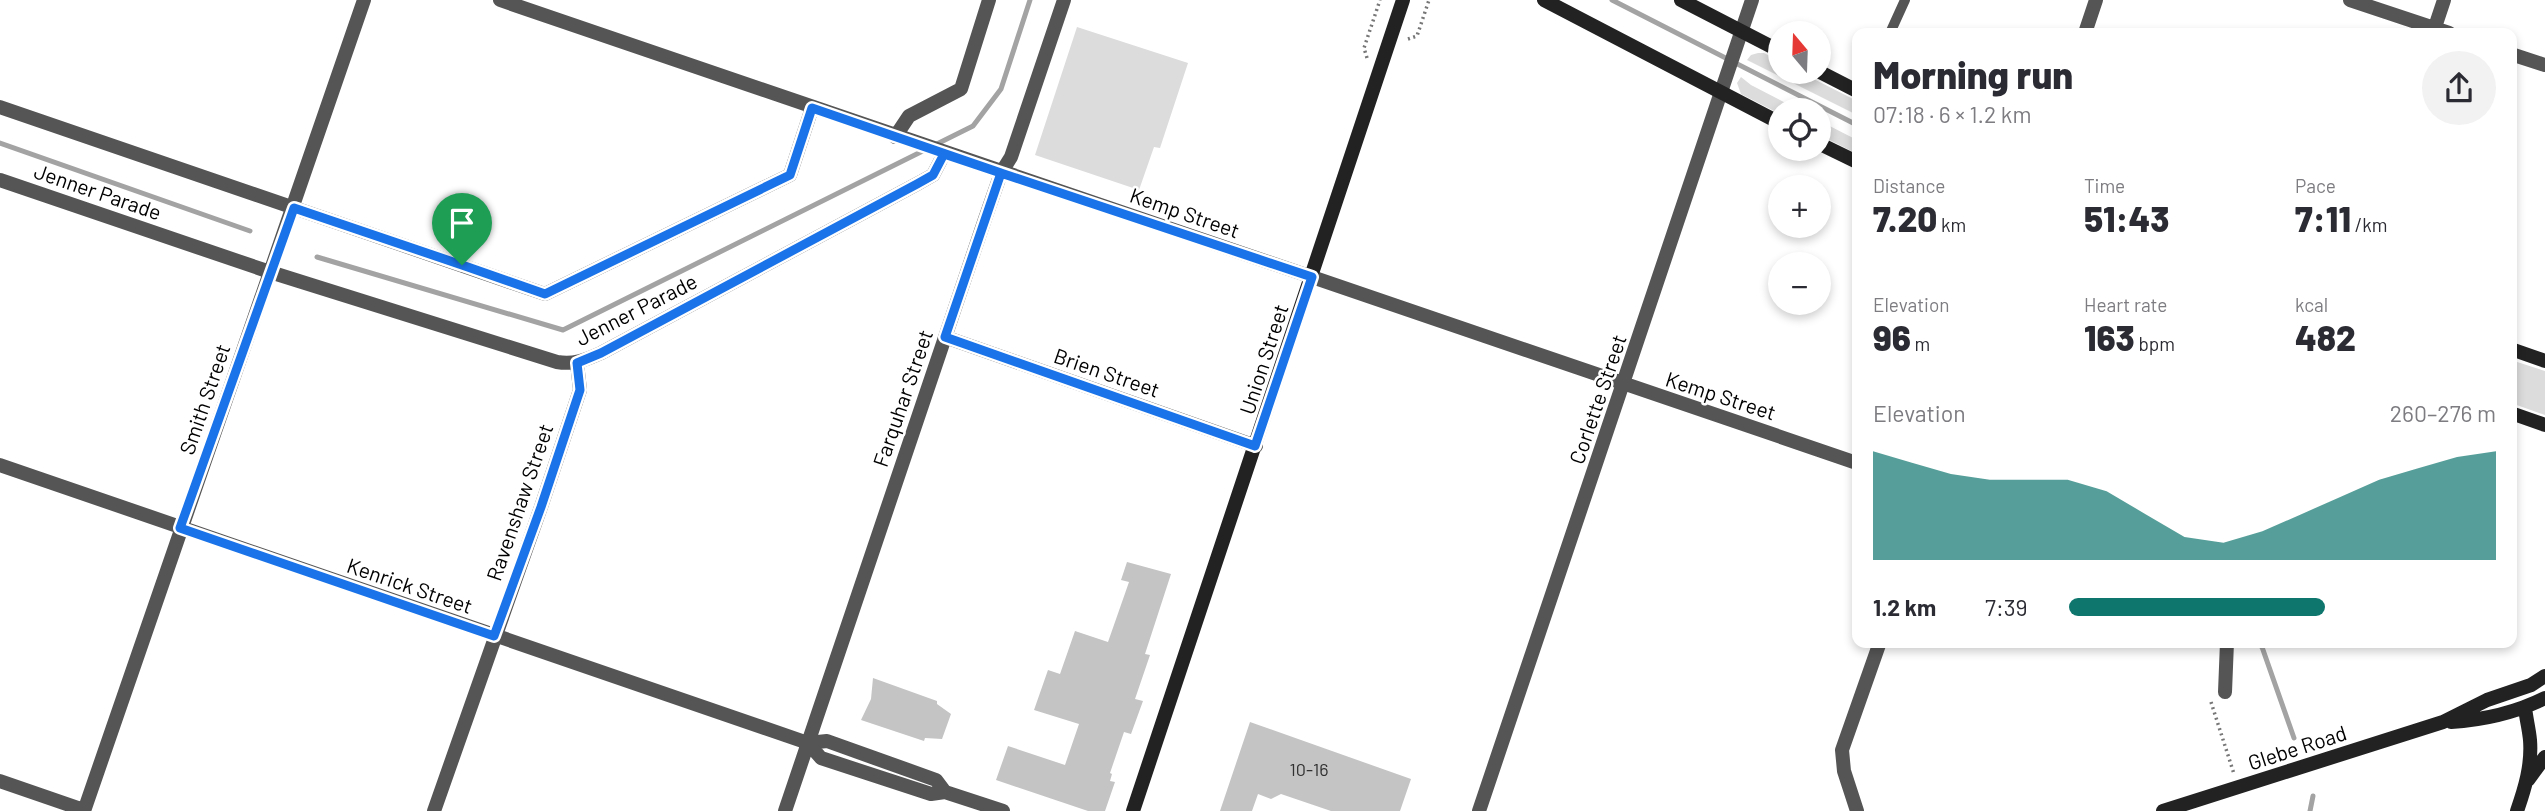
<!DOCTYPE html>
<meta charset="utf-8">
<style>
body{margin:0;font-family:Barlow,sans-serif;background:#f2f2f3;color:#2b2b33;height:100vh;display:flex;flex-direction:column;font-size:26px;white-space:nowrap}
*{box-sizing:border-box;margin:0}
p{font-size:23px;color:#7c7c81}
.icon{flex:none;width:38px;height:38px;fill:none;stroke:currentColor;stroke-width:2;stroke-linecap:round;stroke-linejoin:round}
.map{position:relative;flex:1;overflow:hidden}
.details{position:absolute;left:1852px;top:28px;width:665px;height:620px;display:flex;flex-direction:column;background:#fff;border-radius:14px;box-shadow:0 4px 10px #0003}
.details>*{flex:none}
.needle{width:46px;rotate:341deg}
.controls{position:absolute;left:1768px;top:21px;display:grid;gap:14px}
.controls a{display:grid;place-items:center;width:63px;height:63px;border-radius:50%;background:#fff;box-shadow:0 4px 10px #0003;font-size:35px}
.pin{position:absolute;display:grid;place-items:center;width:60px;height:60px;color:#fff;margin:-72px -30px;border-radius:50% 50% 50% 0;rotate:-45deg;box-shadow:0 0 7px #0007}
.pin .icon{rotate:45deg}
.round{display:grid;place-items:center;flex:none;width:74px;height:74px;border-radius:37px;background:#f2f2f3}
.headline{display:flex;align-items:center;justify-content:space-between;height:119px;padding:0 21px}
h1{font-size:38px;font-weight:800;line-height:52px}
.metrics{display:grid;grid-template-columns:repeat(3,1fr);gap:10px;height:119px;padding:7px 21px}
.metrics div{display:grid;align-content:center}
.metrics b{font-size:35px;font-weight:800}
.metrics small{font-size:19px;font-weight:400}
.metrics p{font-size:19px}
.chart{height:196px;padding:14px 21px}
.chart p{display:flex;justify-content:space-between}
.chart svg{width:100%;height:126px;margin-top:7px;fill:#0f766e;opacity:.7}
ul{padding:0 21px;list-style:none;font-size:23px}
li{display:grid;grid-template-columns:112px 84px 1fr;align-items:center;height:52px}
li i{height:18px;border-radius:9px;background:#0f766e}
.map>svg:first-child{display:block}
</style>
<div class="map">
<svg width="2545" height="811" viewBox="0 0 2545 811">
<rect width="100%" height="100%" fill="#fff"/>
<path fill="#dcdcdc" d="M1077 27 1188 63 1160 148 1154 147 1139 190 1035 155Z
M1758 53H1764L1780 61V72H1800L1857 101V115L1747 60 1751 55Z
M1741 77 1751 85 1799 110H1780V114L1741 94 1737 83Z
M1818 120 1857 140V154L1818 134Z
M2511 360 2545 371V415L2511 403Z"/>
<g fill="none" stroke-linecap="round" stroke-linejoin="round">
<path stroke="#a3a3a3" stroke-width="5" d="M1612 0 1857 125
M0 143 250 231
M317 257 563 330 973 126 1001 89 1030 0
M2255 642 2262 647 2294 738
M2310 811 2313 796"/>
</g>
<path fill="#c4c4c4" d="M1127 562 1171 574 1145 654 1150 655 1135 699 1143 701 1131 734 1124 732 1110 773 1112 774 1110 781 1115 782 1105 811H1088L996 780 1008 746 1065 765 1079 724 1034 710 1048 670 1060 674 1075 631 1108 642 1129 582 1121 580Z
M873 678 937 701V704L951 714 942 739 925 738 924 741 861 720 871 699Z
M1250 722 1411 779 1400 811H1331L1281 794 1271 799 1258 794 1252 811H1220Z"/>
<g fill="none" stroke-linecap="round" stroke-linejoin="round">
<path stroke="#777" stroke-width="3.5" stroke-dasharray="2 3.5" stroke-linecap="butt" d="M1408 39 1417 36 1429 0
M1367 58 1364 48 1380 0
M2211 702 2234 774"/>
<path stroke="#555" stroke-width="10" d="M1890 33 1905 0"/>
<path stroke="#555" stroke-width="14" d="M500 0C952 157 1405 309 1857 463
M2350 0 2449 33
M2085 33 2096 0
M2433 33 2444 0
M2511 54 2545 65
M0 107 545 294 790 175 812 108
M895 137 909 116 961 89 989 0
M0 180 270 272 557 362C574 365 585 360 601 353L917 184 933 175 944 154
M945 337 1256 446
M0 465 808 743 827 741 936 780 945 792
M2225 692 2227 642
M808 743 821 758 931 794 945 792 1003 811
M0 781 84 810
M84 811 364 0
M434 811 541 507 580 390 577 363
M785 811 985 219 1001 173 1011 157 1064 0
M1479 811 1752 0
M1857 811 1844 771 1842 750 1880 642"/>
<path stroke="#222" stroke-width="14" d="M1544 0 1780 123
M1681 0 1780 51
M1818 71 1857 91
M1818 143 1857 162
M2511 349 2545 361
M2511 413 2545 425
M2451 722C2482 720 2517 712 2545 698
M2528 780 2545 757
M1133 811 1403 0
M2163 811 2443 722 2487 700 2531 685 2545 676
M2517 811C2525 788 2532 765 2530 740 2529 729 2526 718 2525 707"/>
</g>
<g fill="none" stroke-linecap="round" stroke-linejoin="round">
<g stroke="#fff" stroke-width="14">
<path id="route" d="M462 265 294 208 180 528 494 636 541 507 580 390 577 363 601 353 917 184 933 175 944 154 1312 277 1255 446 945 337 1001 173 812 108 790 175 545 294 462 265"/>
</g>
<use href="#route" stroke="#1a73e8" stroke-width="9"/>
</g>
<g text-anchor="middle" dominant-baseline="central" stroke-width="5" stroke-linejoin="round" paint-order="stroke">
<g font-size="18" fill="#313131">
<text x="1309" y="769">10-16</text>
</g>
<g font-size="21" fill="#000" stroke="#fff">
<text transform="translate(98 191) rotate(19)">Jenner Parade</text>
<text transform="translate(1185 212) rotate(19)">Kemp Street</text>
<text transform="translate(636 309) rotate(-27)">Jenner Parade</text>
<text transform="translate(1263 359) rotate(-72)">Union Street</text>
<text transform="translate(1107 372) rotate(19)">Brien Street</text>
<text transform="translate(1721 395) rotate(18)">Kemp Street</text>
<text transform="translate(902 398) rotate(-71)">Farquhar Street</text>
<text transform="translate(204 399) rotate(-71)">Smith Street</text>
<text transform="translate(1597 399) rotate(-71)">Corlette Street</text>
<text transform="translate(519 502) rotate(-71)">Ravenshaw Street</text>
<text transform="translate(410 585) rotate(19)">Kenrick Street</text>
<text transform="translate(2297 747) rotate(-18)">Glebe Road</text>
</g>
</g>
</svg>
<div class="controls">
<a><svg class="needle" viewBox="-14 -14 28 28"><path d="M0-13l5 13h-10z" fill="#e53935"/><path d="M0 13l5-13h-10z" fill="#7c7c81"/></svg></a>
<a><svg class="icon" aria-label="locate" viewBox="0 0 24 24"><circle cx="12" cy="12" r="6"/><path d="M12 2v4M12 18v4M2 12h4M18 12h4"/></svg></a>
<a>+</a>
<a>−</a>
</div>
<div class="pin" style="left:462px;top:265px;background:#1e9e55"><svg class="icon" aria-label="arrive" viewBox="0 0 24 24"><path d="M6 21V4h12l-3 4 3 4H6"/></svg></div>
<section class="details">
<div class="headline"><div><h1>Morning run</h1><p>07:18 · 6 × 1.2 km</p></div><a class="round"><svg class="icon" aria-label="share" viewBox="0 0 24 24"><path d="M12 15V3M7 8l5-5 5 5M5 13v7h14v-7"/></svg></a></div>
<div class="metrics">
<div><p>Distance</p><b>7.20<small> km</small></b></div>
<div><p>Time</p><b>51:43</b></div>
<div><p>Pace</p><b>7:11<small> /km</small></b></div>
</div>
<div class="metrics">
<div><p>Elevation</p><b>96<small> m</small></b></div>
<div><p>Heart rate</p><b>163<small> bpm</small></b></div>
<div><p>kcal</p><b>482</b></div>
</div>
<div class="chart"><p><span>Elevation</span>260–276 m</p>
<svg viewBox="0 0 160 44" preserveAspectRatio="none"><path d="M0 44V6L10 10L20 14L30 16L40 16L50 16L60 20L70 28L80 36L90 38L100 34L110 28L120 22L130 16L140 12L150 8L160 6V44z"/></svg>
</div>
<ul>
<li><b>1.2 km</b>7:39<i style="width:60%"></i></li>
</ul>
</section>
</div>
